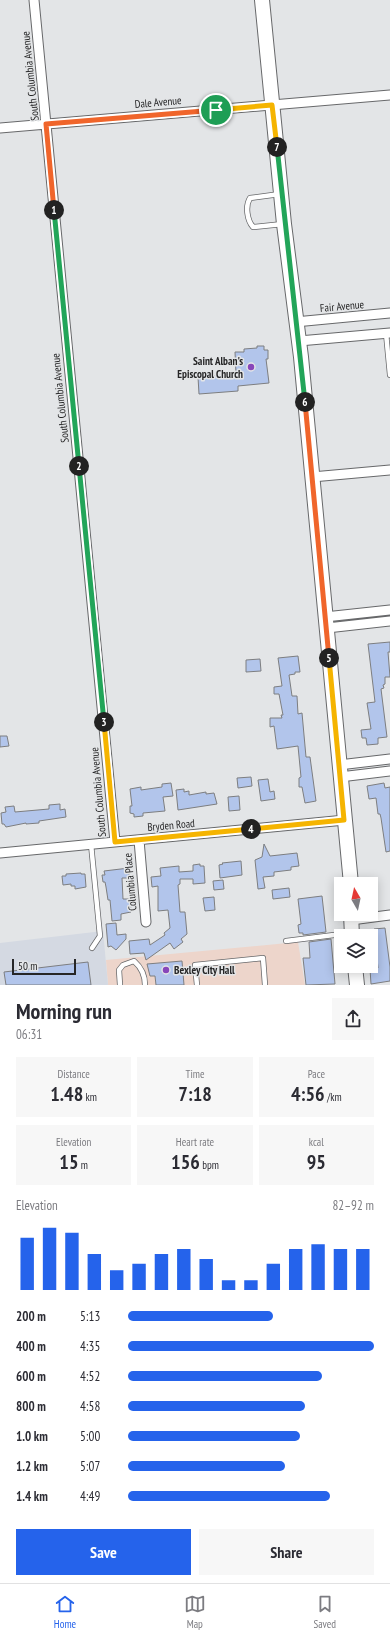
<!DOCTYPE html>
<meta charset="utf-8">
<style>
body{margin:0;font-family:"PT Sans Narrow",sans-serif;background:#f7f7f7;color:#2b2b33;height:100vh;display:flex;flex-direction:column;font-size:15px;white-space:nowrap}
*{box-sizing:border-box;margin:0}
p{font-size:13px;color:#7c7c81}
.icon{flex:none;width:22px;height:22px;fill:none;stroke:currentColor;stroke-width:2;stroke-linecap:round;stroke-linejoin:round}
.map{position:relative;height:985px;overflow:hidden}
.details{display:flex;flex-direction:column;background:#fff;flex:1}
.details>*{flex:none}
.needle{width:26px;rotate:351deg}
.fabs{position:absolute;left:334px;top:877px;display:grid;gap:8px}
.fabs a{display:grid;place-items:center;width:44px;height:44px;border-radius:0px;background:#fff;box-shadow:0 2px 10px #0003;font-size:20px}
.scale{position:absolute;left:12px;bottom:10px;width:64px;box-sizing:border-box;padding-left:4px;border:2px solid #262627;border-top:0;font-size:11px;line-height:14px;white-space:nowrap;color:#262627;-webkit-text-stroke:3px #e3e5e7;paint-order:stroke}
.pin{position:absolute;display:grid;place-items:center;width:34px;height:34px;color:#fff;margin:-17px;border:2px solid #fff;border-radius:50%;box-shadow:0 1px 4px #0007}
.km{position:absolute;width:20px;height:20px;margin:-10px;border-radius:50%;background:#222;color:#fff;font-size:11px;line-height:20px;text-align:center}
.round{display:grid;place-items:center;flex:none;width:42px;height:42px;border-radius:0px;background:#f7f7f7}
.summary{display:flex;align-items:center;justify-content:space-between;height:68px;padding:0 16px}
h1{font-size:22px;font-weight:600;line-height:30px}
.metrics{display:grid;grid-template-columns:repeat(3,1fr);gap:6px;height:68px;padding:4px 16px}
.metrics div{display:grid;align-content:center;border-radius:0px;background:#f7f7f7;text-align:center}
.metrics b{font-size:20px;font-weight:600}
.metrics small{font-size:11px;font-weight:400}
.metrics p{font-size:11px}
.chart{height:112px;padding:8px 16px}
.chart p{display:flex;justify-content:space-between}
.chart svg{width:100%;height:72px;margin-top:4px;stroke:#2563eb;stroke-width:6}
.primary-button{display:flex;gap:8px;margin-top:auto;padding:8px 16px}
.primary-button a{flex:1;height:46px;border-radius:0px;background:#2563eb;color:#fff;font-size:16px;font-weight:600;line-height:46px;text-align:center}
.primary-button a+a{background:#f7f7f7;color:#2b2b33}
ul{padding:0 16px;list-style:none;font-size:13px}
li{display:grid;grid-template-columns:64px 48px 1fr;align-items:center;height:30px}
li i{height:10px;border-radius:5px;background:#2563eb}
.tab-bar{display:flex;justify-content:space-around;align-items:center;height:56px;border-top:1px solid #e1e1e2;background:#fff;font-size:11px;color:#7c7c81}
.tab-bar a{display:grid;justify-items:center;gap:2px}
.tab-bar .selected{color:#2563eb}
.map>svg:first-child{display:block}
</style>
<div class="map">
<svg width="390" height="985" viewBox="0 0 390 985">
<rect width="100%" height="100%" fill="#e3e5e7"/>
<path fill="#edd5cb" d="M298 942 305 985H108L106 960Z"/>
<path fill="#d4d9e2" d="M103 931 108 985H0V943Z"/>
<path fill="#b2c5eb" stroke="#7d7e80" d="M257 346H264V350H268V359H266L269 383 238 386V391L199 394 198 377 236 374 235 352H244V349L257 348Z
M390 642V652H388L390 677H385V684L383 685 384 688 381 689 387 737 378 738V744L367 745 366 738H362L361 730 371 729 367 703 375 702 368 644Z
M298 656 300 672H295V674L289 675 292 696H297L298 714 302 713 306 757H310L316 801 305 803 302 787H299V778L301 777 298 746 277 749 274 726 270 727V718H282L281 715H283L279 694H274V687L282 686 278 658Z
M260 659 261 671 246 672V660Z
M0 736H7L9 746 0 747Z
M251 777 252 786 238 788 237 778Z
M268 779 270 792 274 791 275 799 261 801 258 780Z
M171 783 173 796 163 797 165 811 143 813V816L134 817V814L130 813V806H132L130 789 141 787V790L162 787V784Z
M384 783 385 788 390 787V851L386 852 381 818 380 814H378L376 798 369 799 367 786Z
M184 789V792L189 791V795L206 792V794L214 793 217 804 178 810 176 790Z
M239 796 240 810 229 811 228 797Z
M60 804V810L65 809 66 817 39 821V823L26 824V823L6 827 4 824H2L1 813 6 812 5 807 14 806 15 812 49 809V805Z
M264 844 270 856 297 853 299 866 291 867V870L274 872V876L263 877 265 888 258 889 255 860 262 857Z
M241 861 242 875 220 878 219 865 223 864 222 863Z
M200 864V866H204L205 883 193 884V879H180V884L178 885 180 912H185L187 934 181 939 183 942 174 949 170 943 146 960 144 953 130 954 129 941 149 939 150 945 165 935 164 933 170 928 168 910 158 911V886L152 887 151 877 161 876 160 868 179 866V872L193 871V865Z
M129 868V878H122L123 899H130L131 912 121 914V920L112 921 110 900H108L106 887 105 882H103L102 875H105L104 871Z
M81 873V874H85L86 887 75 889V886H71V884L63 885 62 876H66V874Z
M223 880 224 889 214 890 213 881Z
M289 888 290 897 273 899 272 890Z
M322 896 326 932 303 935V933H299L298 925 301 924 298 899Z
M214 897 215 910 205 911 203 898Z
M116 923 117 935 126 934V939L116 950 111 946 108 947 106 924Z
M385 928 390 967V981L371 984 370 969 378 968 374 929Z
M331 939 335 984 306 985 303 958H310L309 942Z
M182 961 184 985H156L155 976H150L147 964Z
M88 962 91 985H6L4 972Z"/>
<g fill="none" stroke-linecap="round" stroke-linejoin="round">
<g stroke="#67686a" stroke-width="6">
<path id="lane" d="M280 194 250 198C245 206 247 220 253 227L283 224
M386 333 390 375
M91 844 100 936 92 948
M286 941 350 933
M120 985 119 970 123 965 134 961C142 968 145 975 145 985
M197 985 195 965 263 958 265 985"/>
</g>
<g stroke="#67686a" stroke-width="11">
<path id="street" d="M34 0 115 842
M0 128 390 95
M295 322 390 313
M299 341 390 333
M312 477 390 470
M325 617 390 610
M327 628 390 621
M339 765 390 759
M340 777 390 771
M139 840 146 922
M0 853 345 820
M351 920 390 915"/>
</g>
<g stroke="#67686a" stroke-width="16">
<path id="primary" d="M262 0 284 224 301 357 351 884
M351 914 352 936
M355 966 357 985"/>
</g>
<use href="#lane" stroke="#fff" stroke-width="4.5"/>
<use href="#street" stroke="#fff" stroke-width="9"/>
<use href="#primary" stroke="#fff" stroke-width="14"/>
</g>
<g fill="none" stroke-linecap="round" stroke-linejoin="round">
<g stroke="#fff" stroke-width="8">
<path id="split-1" d="M54 210 46 124 216 110"/>
</g>
<g stroke="#fff" stroke-width="8">
<path id="split-2" d="M54 210 79 466"/>
</g>
<g stroke="#fff" stroke-width="8">
<path id="split-3" d="M79 466 104 722"/>
</g>
<g stroke="#fff" stroke-width="8">
<path id="split-4" d="M104 722 115 842 251 829"/>
</g>
<g stroke="#fff" stroke-width="8">
<path id="split-5" d="M251 829 344 820 329 658"/>
</g>
<g stroke="#fff" stroke-width="8">
<path id="split-6" d="M305 402 329 658"/>
</g>
<g stroke="#fff" stroke-width="8">
<path id="split-7" d="M277 147 305 402"/>
</g>
<g stroke="#fff" stroke-width="8">
<path id="split-8" d="M216 110 272 105 277 147"/>
</g>
<use href="#split-1" stroke="#f0652b" stroke-width="5"/>
<use href="#split-2" stroke="#22a559" stroke-width="5"/>
<use href="#split-3" stroke="#22a559" stroke-width="5"/>
<use href="#split-4" stroke="#f5b400" stroke-width="5"/>
<use href="#split-5" stroke="#f5b400" stroke-width="5"/>
<use href="#split-6" stroke="#f0652b" stroke-width="5"/>
<use href="#split-7" stroke="#22a559" stroke-width="5"/>
<use href="#split-8" stroke="#f5b400" stroke-width="5"/>
</g>
<g fill="#8846ba" stroke="#e3e5e7" stroke-width="1.5">
<circle cx="251" cy="367" r="4"/>
<circle cx="166" cy="970" r="4"/>
</g>
<g text-anchor="middle" dominant-baseline="central" stroke-width="3" stroke-linejoin="round" paint-order="stroke">
<g font-size="11" fill="#262627" stroke="#e3e5e7">
<text transform="translate(30 76) rotate(-96)">South Columbia Avenue</text>
<text transform="translate(158 102) rotate(-5)">Dale Avenue</text>
<text transform="translate(342 306) rotate(-5)">Fair Avenue</text>
<text transform="translate(60 398) rotate(-96)">South Columbia Avenue</text>
<text transform="translate(98 792) rotate(-95)">South Columbia Avenue</text>
<text transform="translate(171 825) rotate(-5)">Bryden Road</text>
<text transform="translate(130 882) rotate(-95)">Columbia Place</text>
</g>
<g font-size="11" font-weight="bold" fill="#262627" stroke="#e3e5e7" text-anchor="end">
<text x="243" y="361">Saint Alban's<tspan x="243" dy="13">Episcopal Church</tspan></text>
<text x="174" y="970" text-anchor="start">Bexley City Hall</text>
</g>
</g>
</svg>
<div class="fabs">
<a><svg class="needle" viewBox="-14 -14 28 28"><path d="M0-13l5 13h-10z" fill="#e53935"/><path d="M0 13l5-13h-10z" fill="#7c7c81"/></svg></a>
<a><svg class="icon" aria-label="layers" viewBox="0 0 24 24"><path d="M12 4l9 5-9 5-9-5zM3 14l9 5 9-5"/></svg></a>
</div>
<div class="scale">50 m</div>
<div class="pin" style="left:216px;top:110px;background:#1e9e55"><svg class="icon" aria-label="arrive" viewBox="0 0 24 24"><path d="M6 21V4h12l-3 4 3 4H6"/></svg></div>
<b class="km" style="left:54px;top:210px">1</b>
<b class="km" style="left:79px;top:466px">2</b>
<b class="km" style="left:104px;top:722px">3</b>
<b class="km" style="left:251px;top:829px">4</b>
<b class="km" style="left:329px;top:658px">5</b>
<b class="km" style="left:305px;top:402px">6</b>
<b class="km" style="left:277px;top:147px">7</b>
</div>
<section class="details">
<div class="summary"><div><h1>Morning run</h1><p>06:31</p></div><a class="round"><svg class="icon" aria-label="share" viewBox="0 0 24 24"><path d="M12 15V3M7 8l5-5 5 5M5 13v7h14v-7"/></svg></a></div>
<div class="metrics">
<div><p>Distance</p><b>1.48<small> km</small></b></div>
<div><p>Time</p><b>7:18</b></div>
<div><p>Pace</p><b>4:56<small> /km</small></b></div>
</div>
<div class="metrics">
<div><p>Elevation</p><b>15<small> m</small></b></div>
<div><p>Heart rate</p><b>156<small> bpm</small></b></div>
<div><p>kcal</p><b>95</b></div>
</div>
<div class="chart"><p><span>Elevation</span>82–92 m</p>
<svg viewBox="0 0 160 44" preserveAspectRatio="none"><path d="M5 44V12M15 44V6M25 44V9M35 44V22M45 44V32M55 44V28M65 44V22M75 44V19M85 44V25M95 44V38M105 44V38M115 44V28M125 44V19M135 44V16M145 44V19M155 44V19"/></svg>
</div>
<ul>
<li><b>200 m</b>5:13<i style="width:59%"></i></li>
<li><b>400 m</b>4:35<i style="width:100%"></i></li>
<li><b>600 m</b>4:52<i style="width:79%"></i></li>
<li><b>800 m</b>4:58<i style="width:72%"></i></li>
<li><b>1.0 km</b>5:00<i style="width:70%"></i></li>
<li><b>1.2 km</b>5:07<i style="width:64%"></i></li>
<li><b>1.4 km</b>4:49<i style="width:82%"></i></li>
</ul>
<div class="primary-button"><a>Save</a><a>Share</a></div>
</section>
<nav class="tab-bar">
<a class="selected"><svg class="icon" aria-label="home" viewBox="0 0 24 24"><path d="M3 11l9-7 9 7M6 9v11h12V9"/></svg>Home</a>
<a><svg class="icon" aria-label="map" viewBox="0 0 24 24"><path d="M3 6l6-2 6 2 6-2v14l-6 2-6-2-6 2zM9 4v14M15 6v14"/></svg>Map</a>
<a><svg class="icon" aria-label="saved" viewBox="0 0 24 24"><path d="M7 4h10v16l-5-4-5 4z"/></svg>Saved</a>
</nav>
